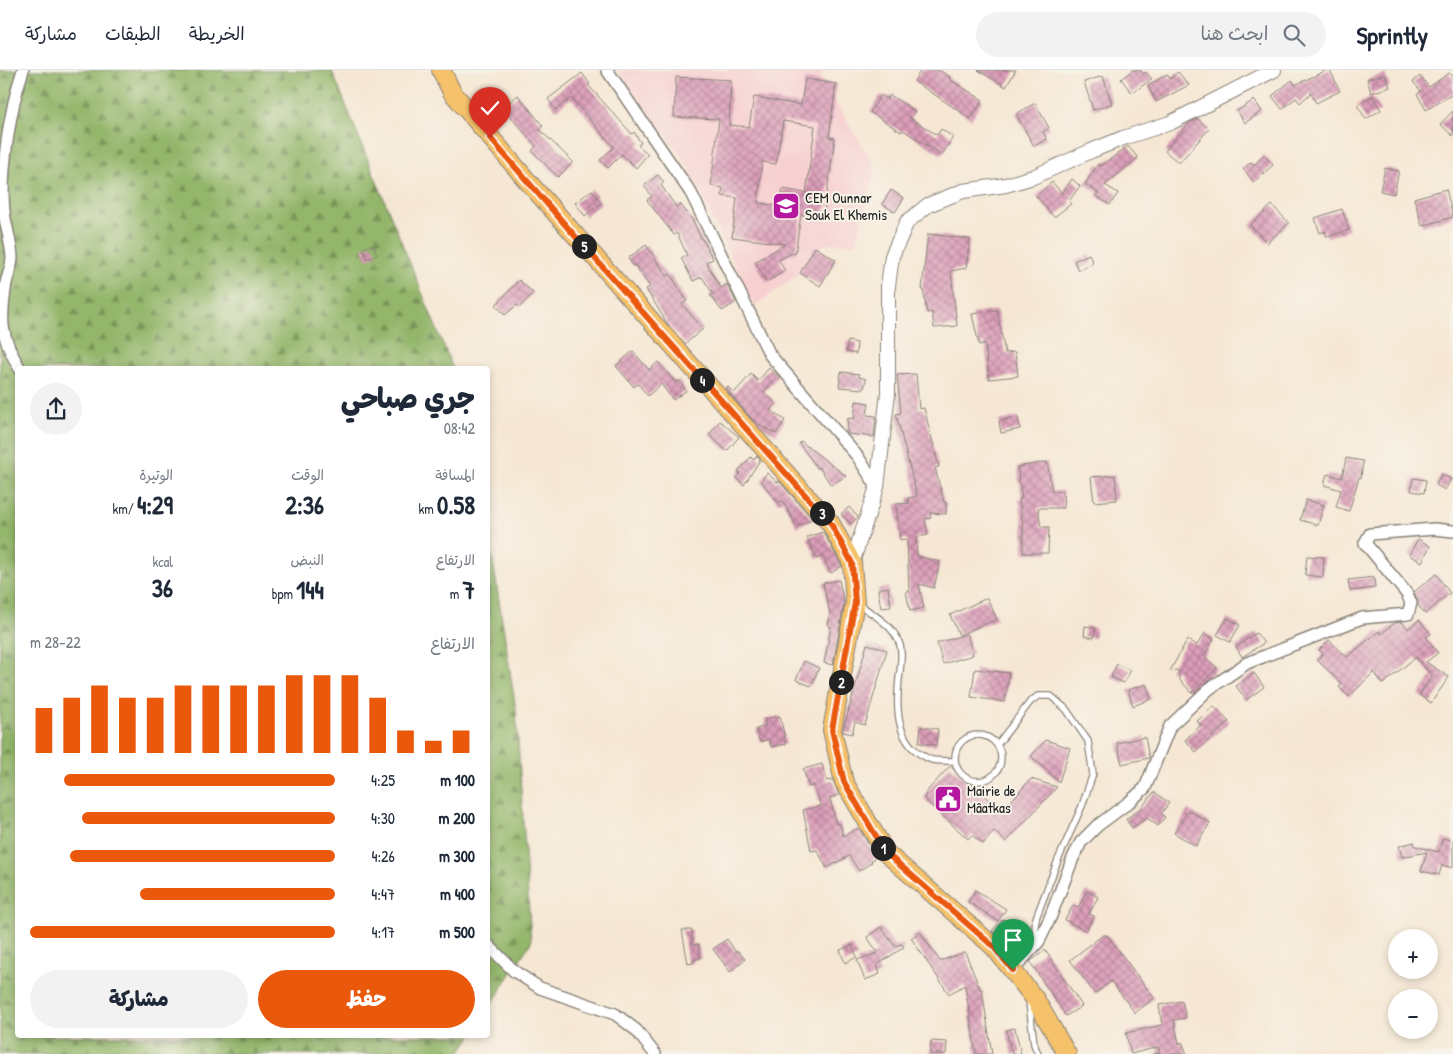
<!DOCTYPE html>
<html lang="ar">
<meta charset="utf-8">
<style>
body{margin:0;font-family:"Patrick Hand","Playpen Sans Arabic",sans-serif;background:#f2f2f3;color:#1f2937;direction:rtl;height:100vh;display:flex;flex-direction:column;font-size:19px;white-space:nowrap}
*{box-sizing:border-box;margin:0}
p{font-size:16px;color:#747a83}
.icon{flex:none;width:28px;height:28px;fill:none;stroke:currentColor;stroke-width:2;stroke-linecap:round;stroke-linejoin:round}
.map{position:relative;flex:1;overflow:hidden;direction:ltr}
.panel{position:absolute;left:15px;top:296px;width:475px;height:672px;display:flex;flex-direction:column;background:#fff;border-radius:5px;box-shadow:0 2px 8px #0003;direction:rtl}
.panel>*{flex:none}
.fabs{position:absolute;left:1388px;top:859px;display:grid;gap:10px}
.fabs a{display:grid;place-items:center;width:50px;height:50px;border-radius:50%;background:#fff;box-shadow:0 2px 8px #0003;font-size:25px}
.pin{position:absolute;display:grid;place-items:center;width:42px;height:42px;color:#fff;margin:-51px -21px;border-radius:50% 50% 50% 0;rotate:-45deg;box-shadow:0 0 5px #0007}
.pin .icon{rotate:45deg}
.km{position:absolute;width:25px;height:25px;margin:-12px;border-radius:50%;background:#222;color:#fff;font-size:14px;line-height:25px;text-align:center}
.round{display:grid;place-items:center;flex:none;width:52px;height:52px;border-radius:26px;background:#f2f2f3}
.headline{display:flex;align-items:center;justify-content:space-between;height:85px;padding:0 15px}
h1{font-size:28px;font-weight:800;line-height:38px}
.metrics{display:grid;grid-template-columns:repeat(3,1fr);gap:8px;height:85px;padding:5px 15px}
.metrics div{display:grid;align-content:center}
.metrics b{font-size:25px;font-weight:800}
.metrics small{font-size:14px;font-weight:400}
.metrics p{font-size:14px}
.chart{height:140px;padding:10px 15px}
.chart p{display:flex;justify-content:space-between}
.chart svg{width:100%;height:90px;margin-top:5px;stroke:#ea580c;stroke-width:6}
.button{display:flex;gap:10px;margin-top:auto;padding:10px 15px}
.button a{flex:1;height:58px;border-radius:30px;background:#ea580c;color:#fff;font-size:20px;font-weight:800;line-height:58px;text-align:center}
.button a+a{background:#f2f2f3;color:#1f2937}
ul{padding:0 15px;list-style:none;font-size:16px}
li{display:grid;grid-template-columns:80px 60px 1fr;align-items:center;height:38px}
li i{height:12px;border-radius:6px;background:#ea580c}
header{display:flex;align-items:center;gap:30px;box-sizing:border-box;height:70px;padding:0 25px;background:#fff;border-bottom:1px solid #e0e1e3}
header strong{font-size:24px}
nav{display:flex;gap:28px;margin-inline-start:auto;font-size:18px}
.search{width:350px;height:45px;background:#f2f2f3;display:flex;align-items:center;gap:12px;box-sizing:border-box;padding:0 18px;border-radius:28px;color:#747a83;font-size:19px}
.map>svg:first-child{display:block}
</style>
<header>
<strong>Sprintly</strong>
<div class="search"><svg class="icon" aria-label="search" viewBox="0 0 24 24"><circle cx="10" cy="10" r="6"/><path d="M15 15l6 6"/></svg>ابحث هنا</div>
<nav><a>الخريطة</a><a>الطبقات</a><a>مشاركة</a></nav>
</header>
<div class="map">
<svg width="1453" height="984" viewBox="0 0 1453 984">
<defs>
<pattern id="forest-firs" width="22" height="20" patternUnits="userSpaceOnUse" patternTransform="scale(1.25)"><rect width="22" height="20" fill="#93b66b"/><path d="M5 1l3.5 6h-7zM16 11l3.5 6h-7z" fill="#779357"/></pattern>
<pattern id="building-cross-hatch" width="8" height="8" patternUnits="userSpaceOnUse" patternTransform="scale(1.25)"><rect width="8" height="8" fill="#dc9db9"/><path d="M0 0l8 8M0 8l8-8" fill="none" stroke="#b27f96"/></pattern>
</defs>
<rect width="100%" height="100%" fill="#f7f3e8"/>
<filter id="ink" filterUnits="userSpaceOnUse"><feTurbulence type="fractalNoise" baseFrequency=".02" numOctaves="2"/><feDisplacementMap in="SourceGraphic" scale="10" xChannelSelector="R" yChannelSelector="G"/><feConvolveMatrix kernelMatrix="1 2 1 2 8 2 1 2 1" color-interpolation-filters="sRGB"/></filter>
<filter id="wash" filterUnits="userSpaceOnUse"><feTurbulence type="fractalNoise" baseFrequency=".0096" numOctaves="4" result="noise"/><feDisplacementMap in="SourceGraphic" scale="20" xChannelSelector="R" yChannelSelector="G"/><feGaussianBlur stdDeviation="1.12" result="paint"/><feColorMatrix in="noise" values="0 0 0 0 0 0 0 0 0 0 0 0 0 0 0 0 0 1.4 0 .05"/><feComposite in="paint" operator="in"/></filter>
<g filter="url(#wash)">
<rect width="100%" height="100%" fill="#f6e7d4"/>
<path fill="#f7cfd0" d="M617 0H824L819 6 876 98 856 174H825L798 205 754 236 683 88Z"/>
<path fill="url(#forest-firs)" stroke="#586944" d="M0 0 332 1 453 299H18V966H471L459 984H0Z
M488 459 516 640 531 872 488 940Z"/>
<g id="blocks">
<path fill="url(#building-cross-hatch)" fill-rule="evenodd" d="M921 0H939L950 7 949 9 983 30 971 49 914 11Z
M978 0H1016L1006 17Z
M1133 0H1140L1143 4 1146 2 1152 9 1132 23 1121 9Z
M1327 0H1330L1340 21 1316 33 1311 23 1300 33 1296 28 1282 39 1272 26 1292 10 1295 15Z
M1178 2 1189 15 1156 32 1148 16 1167 4 1170 9Z
M582 3 590 14 588 15 632 64 634 62 641 73 638 75 648 84 636 98 622 84 608 98 600 90 614 77 571 28 556 40 548 29Z
M1449 3 1453 8V24L1426 40 1417 24 1421 21 1413 12 1420 6 1429 17Z
M1385 4 1390 17 1371 23 1367 9Z
M1103 6 1112 34 1093 40 1084 12Z
M676 7 731 10 729 55 749 57 754 27 801 35 805 9 836 14 829 67 835 68 824 143H819L818 147 801 145 795 184 792 183 779 190 785 201 767 212 755 192 785 174 732 167 737 128 722 126 723 118 711 116 719 49 674 47ZM783 51 815 56 806 123 783 119 780 136 758 133 762 92 776 94Z
M518 25 543 56 539 59 573 92 558 107 532 81 536 76 503 38Z
M881 25 887 29 890 25 915 41 910 48 937 65 941 59 953 67 942 85 903 60 901 62 870 42Z
M1372 26 1381 40 1366 49 1357 35Z
M1254 30 1262 41 1245 53 1237 41Z
M1035 33 1049 58 1043 62 1047 69 1034 76 1016 44Z
M1453 41V66L1440 54Z
M1198 49 1209 59 1179 93 1165 81 1189 53Z
M1128 76 1138 88 1105 115 1118 123 1110 135 1096 126 1098 123 1085 114 1098 94 1101 96Z
M1264 85 1273 95 1254 112 1243 99 1251 92 1254 95Z
M1385 98 1399 101 1394 124 1380 121Z
M658 105 664 112 661 115 676 137 680 134 692 149 702 170H703L713 189 706 192 716 210 721 218 727 214 736 232 722 241 710 225 713 224 702 207 693 211 681 188 687 185 677 163 674 165 647 130 652 126 644 116Z
M1072 109 1080 116 1069 131 1071 134 1054 147 1036 126 1052 112 1062 123Z
M1446 119 1453 147 1422 156 1414 128Z
M592 120 601 133 585 146 575 133Z
M891 120 904 128 895 142 882 134Z
M1272 135 1289 153 1267 173 1250 155Z
M1342 139 1349 160 1327 167 1325 161 1320 163 1315 148Z
M928 164 970 169 966 198 951 201 957 256 934 258 932 242 927 243 923 219H922Z
M373 175 377 185 367 189 363 178Z
M646 175 667 206 670 204 687 231 682 234 703 259 685 274 667 253 646 219 650 217 635 195 633 196 628 188Z
M815 177 836 190 820 216 800 203Z
M1089 184 1093 193 1078 200 1074 191Z
M519 210 533 223 520 237 517 235 505 245 496 235Z
M997 240 1005 283 1015 282 1018 306 989 309 985 273 979 275 972 244Z
M848 271 857 273 856 284 846 282Z
M633 281 649 300 658 292 676 313 679 310 686 321 673 330 661 314 648 326 638 314 634 317 616 296Z
M769 298 778 306 764 322 776 333 770 340 785 350 776 364 758 354 750 347 726 319 728 317 734 323 751 304 758 311Z
M841 302 859 304V307L866 309 864 319 839 317Z
M916 304 919 339 924 338 939 397 935 398 944 432H946V444L930 443 931 448 925 449 928 465 916 467 917 486 940 492 934 518 919 514 924 538 910 541 906 521H909L907 469 900 470 896 434 909 433 908 428 917 426 896 344 901 343 897 305Z
M856 331 869 333 867 345 876 346 874 367 848 364 847 362 848 348 854 349Z
M1018 347 1020 359 1001 363 999 351Z
M720 351 739 367 727 381 709 365Z
M801 371 808 377 846 406 831 415 819 397 818 399 799 373Z
M757 386 760 390 744 415 736 408 740 403 738 401 751 387 753 390Z
M1346 388 1363 391 1361 408 1359 407 1349 441 1336 437 1341 420 1324 415 1327 404 1342 408Z
M1047 392 1052 421H1063L1064 438H1038L1041 457H1049L1048 483H1023V454L1019 429 1022 428 1017 397Z
M767 403 777 412 779 411 812 449 797 457 782 430 778 433 761 411Z
M1441 404 1451 409 1445 420 1436 415Z
M1115 405 1117 430 1094 432 1091 407Z
M1413 408 1426 410 1424 423 1411 421Z
M1306 430 1324 435 1318 455 1300 450Z
M849 437 858 447 851 454 841 444Z
M823 462 842 496 831 503 822 486 817 489 807 467Z
M1418 469 1430 476 1422 492 1409 485Z
M1307 486 1324 487 1323 507 1305 505Z
M1436 504 1450 523 1425 544 1418 535V530L1414 522Z
M1374 507 1375 518 1350 521 1348 510Z
M839 510 844 533 833 595 824 593 831 557 828 556 830 544 823 513Z
M888 517 891 537 881 538 878 519Z
M987 528 997 549 959 565 950 545Z
M1227 548 1240 555 1230 572 1217 565Z
M1419 550 1431 564 1426 567 1438 583 1426 592 1449 607 1431 633 1419 625 1432 606 1416 587 1383 614 1374 602 1349 627 1339 617 1342 614 1317 590 1323 584 1319 580 1329 570 1347 587 1379 561 1381 564 1395 553 1402 552 1408 559Z
M1085 556 1096 558 1094 568 1084 566Z
M1205 563 1214 569 1204 586 1217 598 1192 623 1180 610 1178 600 1170 601 1187 570 1197 575Z
M1256 563 1264 573 1242 587 1236 577Z
M967 564 973 585 943 594 937 573Z
M867 574 887 580 865 655 855 652 852 664 843 662V660Z
M804 591 819 598 811 616 796 610Z
M1117 594 1130 600 1124 613 1111 607Z
M975 599 1009 603 1005 632 971 627Z
M1254 603 1264 617 1246 630 1236 616Z
M1146 614 1151 629 1133 636 1128 620Z
M1214 636 1229 652 1196 682 1185 670 1201 655 1197 651Z
M780 646 786 674 771 677 769 669 760 672 756 659 766 656 764 649Z
M921 657 938 659 936 675 919 673Z
M1145 667 1149 688 1122 694 1117 673Z
M1046 670 1070 678 1059 712 1031 686Z
M822 694 827 711 833 710 839 725 830 728 836 754 840 753 843 766 859 758 876 787 871 791 872 792 859 801 849 786 827 798 817 780 811 781 803 740 821 736 814 715 809 717 803 699Z
M950 696 1002 741 1031 709 1057 717 1006 772 994 761 983 774 972 765 968 769 924 729 927 721Z
M1154 722 1169 733 1161 744 1165 747 1158 756 1147 748 1132 758 1126 749 1142 737Z
M1188 740 1210 753 1196 776 1174 763Z
M1443 768 1453 771V798L1442 795 1439 805 1421 801 1427 782 1402 787 1399 776 1414 772 1415 776 1439 782Z
M975 820 1006 839 998 851 968 832Z
M1087 821 1098 827 1089 844 1094 846 1086 861 1065 850 1073 835 1078 838Z
M1003 849 1025 870 1013 884 1002 870 992 861Z
M881 857 895 876 902 874 904 877 877 895 880 904 865 910 857 890 878 883 867 867Z
M682 860H692V875L698 874 701 888 693 890V893L688 894Z
M920 862 940 891 965 882 980 919 982 920 992 984H976L965 915 949 924 911 868Z
M1103 865H1107L1154 928 1135 943 1111 911 1095 924 1070 890Z
M727 869 736 882 737 880 745 889 730 902 713 879Z
M852 875 857 887 845 893 840 880Z
M1045 880 1082 936 1066 946 1030 892Z
M1182 931 1186 948 1174 950 1179 974 1182 972 1187 984H1154L1160 982 1158 977 1131 984 1126 963 1162 955 1159 935Z
M1015 958 1021 984H1012L1006 960Z
M931 971 947 972 946 984H930Z"/>
</g>
</g>
<g filter="url(#ink)">
<use href="#blocks" fill-opacity="0" stroke="#898278" stroke-width="1"/>
<g fill="none" stroke-linecap="round" stroke-linejoin="round">
<g stroke="#898278" stroke-width="8">
<path id="service" d="M857 533C872 544 894 555 900 575 903 585 900 599 899 609 896 637 896 670 922 685 925 687 929 689 932 690 940 691 948 691 955 691
M955 688a23 23 0 1 1 46 0a23 23 0 1 1-46 0Z
M997 675 1030 632 1038 626H1051L1066 639 1088 671 1093 704 1082 736 1058 790 1036 848 1035 857 1038 869
M1029 932 1034 974 1038 984"/>
</g>
<g stroke="#898278" stroke-width="14">
<path id="minor" d="M607 0 691 123 770 285 858 387 877 417
M20 299C0 265 0 252 6 213 8 205 12 196 12 187 11 172 6 157 4 142 0 102 10 38 23 0
M488 875 514 901 540 918 615 944 636 960 655 984
M1013 900 1039 871 1050 848 1073 788 1081 772 1097 756 1128 733 1145 718 1170 656 1209 619 1247 593 1362 548 1408 544 1411 533 1407 524 1365 473 1370 464 1434 459 1453 461"/>
</g>
<g stroke="#898278" stroke-width="16">
<path id="tertiary" d="M852 493 877 417 888 323V216L892 186 907 152 928 135 963 121 1006 115 1033 107 1091 81 1123 68 1170 53 1274 0"/>
</g>
<g stroke="#898278" stroke-width="20">
<path id="primary" d="M441 0 452 22 530 114 831 454 852 493 855 532 832 660 844 712 886 783 994 877 1035 929 1067 984"/>
</g>
<use href="#service" stroke="#fff" stroke-width="5.5"/>
<use href="#minor" stroke="#fff" stroke-width="11"/>
<use href="#tertiary" stroke="#fff" stroke-width="14"/>
<use href="#primary" stroke="#f5c16b" stroke-width="18"/>
</g>
</g>
<g fill="none" stroke-linecap="round" stroke-linejoin="round" filter="url(#ink)">
<g stroke="#fff" stroke-width="10">
<path id="route" d="M490 68 575 166 831 454 852 493 855 532 832 660 844 712 886 783 994 877 1013 900"/>
</g>
<use href="#route" stroke="#ea580c" stroke-width="6"/>
</g>
<defs>
<g id="school-square" transform="scale(1.4375)"><rect x="-9" y="-9" width="18" height="18" rx="4" fill="#b5179e" stroke="#f7f3e8"/><path d="M0-5L7-2L0 1L-7-2ZM-4 1L0 2.5L4 1V4Q0 6-4 4Z" fill="#fff"/></g>
<g id="civic-square" transform="scale(1.4375)"><rect x="-9" y="-9" width="18" height="18" rx="4" fill="#b5179e" stroke="#f7f3e8"/><path d="M-.6-6.5H3V-4.5H.6V-3L4-1V1h2V6H-6V1h2V-1L-.6-3ZM-1.2 2.5V6h2.4V2.5Z" fill="#fff"/></g>
</defs>
<g fill-rule="evenodd">
<use href="#school-square" x="786" y="136"/>
<use href="#civic-square" x="948" y="729"/>
</g>
<g text-anchor="middle" dominant-baseline="central" stroke-width="4" stroke-linejoin="round" paint-order="stroke">
<g font-size="15" fill="#1c1c1c" stroke="#f7f3e8" text-anchor="start">
<text x="805" y="127">CEM Ounnar<tspan x="805" dy="17">Souk El Khemis</tspan></text>
<text x="967" y="720">Mairie de<tspan x="967" dy="17">Mâatkas</tspan></text>
</g>
</g>
</svg>
<div class="fabs">
<a>+</a>
<a>−</a>
</div>
<div class="pin" style="left:1013px;top:900px;background:#1e9e55"><svg class="icon" aria-label="arrive" viewBox="0 0 24 24"><path d="M6 21V4h12l-3 4 3 4H6"/></svg></div>
<div class="pin" style="left:490px;top:68px;background:#d93025"><svg class="icon" aria-label="check" viewBox="0 0 24 24"><path d="M5 12l5 5 9-10"/></svg></div>
<b class="km" style="left:883px;top:778px">1</b>
<b class="km" style="left:841px;top:612px">2</b>
<b class="km" style="left:822px;top:443px">3</b>
<b class="km" style="left:702px;top:310px">4</b>
<b class="km" style="left:584px;top:176px">5</b>
<section class="panel">
<div class="headline"><div><h1>جري صباحي</h1><p>08:42</p></div><a class="round"><svg class="icon" aria-label="share" viewBox="0 0 24 24"><path d="M12 15V3M7 8l5-5 5 5M5 13v7h14v-7"/></svg></a></div>
<div class="metrics">
<div><p>المسافة</p><b>0.58<small> km</small></b></div>
<div><p>الوقت</p><b>2:36</b></div>
<div><p>الوتيرة</p><b>4:29<small> /km</small></b></div>
</div>
<div class="metrics">
<div><p>الارتفاع</p><b>7<small> m</small></b></div>
<div><p>النبض</p><b>144<small> bpm</small></b></div>
<div><p>kcal</p><b>36</b></div>
</div>
<div class="chart"><p><span>الارتفاع</span>22–28 m</p>
<svg viewBox="0 0 160 44" preserveAspectRatio="none"><path d="M5 44V22M15 44V17M25 44V11M35 44V17M45 44V17M55 44V11M65 44V11M75 44V11M85 44V11M95 44V6M105 44V6M115 44V6M125 44V17M135 44V33M145 44V38M155 44V33"/></svg>
</div>
<ul>
<li><b>100 m</b>4:25<i style="width:89%"></i></li>
<li><b>200 m</b>4:30<i style="width:83%"></i></li>
<li><b>300 m</b>4:26<i style="width:87%"></i></li>
<li><b>400 m</b>4:47<i style="width:64%"></i></li>
<li><b>500 m</b>4:17<i style="width:100%"></i></li>
</ul>
<div class="button"><a>حفظ</a><a>مشاركة</a></div>
</section>
</div>
